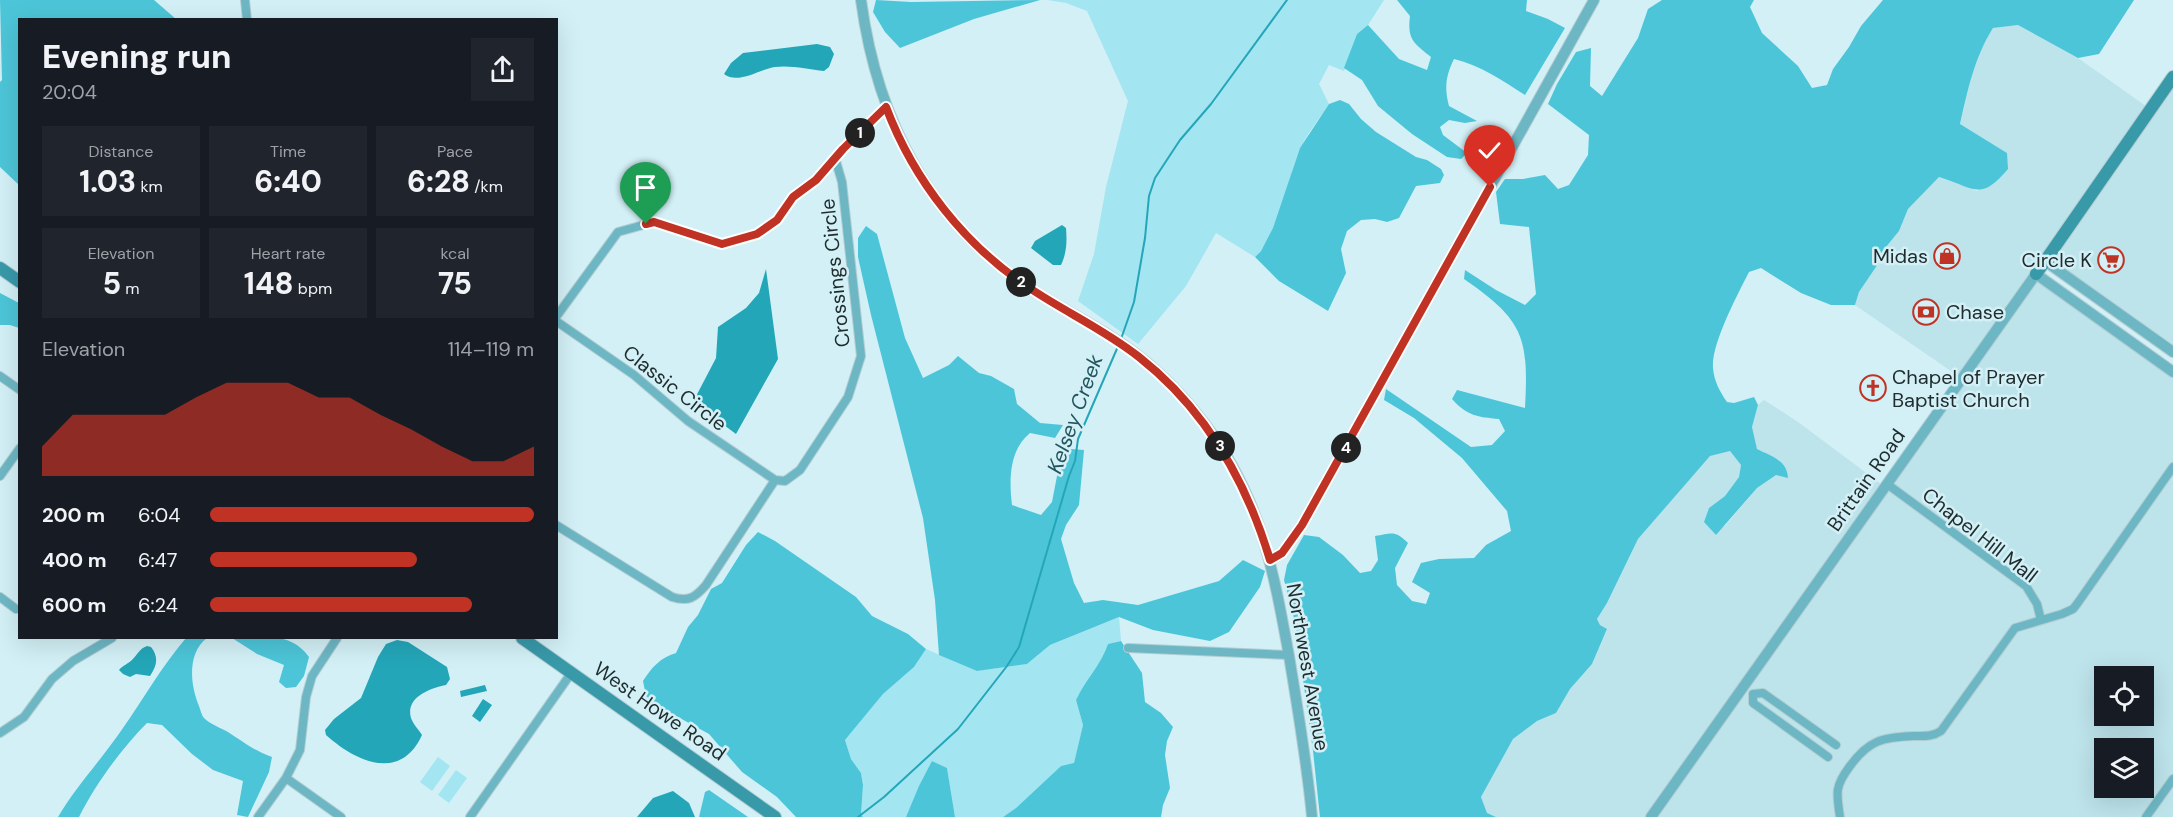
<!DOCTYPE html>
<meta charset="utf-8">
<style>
body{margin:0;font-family:"DM Sans",sans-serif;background:#20242c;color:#f1f3f6;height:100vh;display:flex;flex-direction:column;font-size:22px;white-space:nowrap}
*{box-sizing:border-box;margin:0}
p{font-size:20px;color:#9ea1a6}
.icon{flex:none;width:33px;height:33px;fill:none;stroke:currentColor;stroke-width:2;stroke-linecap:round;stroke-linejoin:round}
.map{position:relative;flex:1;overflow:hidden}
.details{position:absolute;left:18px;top:18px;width:540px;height:621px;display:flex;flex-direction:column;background:#171b24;border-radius:0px;box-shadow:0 6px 24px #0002}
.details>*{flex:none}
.tools{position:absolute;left:2094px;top:666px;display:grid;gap:12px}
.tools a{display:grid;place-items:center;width:60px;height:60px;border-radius:0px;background:#171b24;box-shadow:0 6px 24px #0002;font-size:30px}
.pin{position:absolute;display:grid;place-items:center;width:51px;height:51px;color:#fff;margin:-62px -26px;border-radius:50% 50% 50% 0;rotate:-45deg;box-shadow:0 0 6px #0007}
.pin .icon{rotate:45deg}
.km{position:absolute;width:30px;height:30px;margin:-15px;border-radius:50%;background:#222;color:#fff;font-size:16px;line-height:30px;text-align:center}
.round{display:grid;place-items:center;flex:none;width:63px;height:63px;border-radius:0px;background:#20242c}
.summary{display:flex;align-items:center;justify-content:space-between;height:102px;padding:0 24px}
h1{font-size:33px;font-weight:800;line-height:45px}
.figures{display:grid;grid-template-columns:repeat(3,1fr);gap:9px;height:102px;padding:6px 24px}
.figures div{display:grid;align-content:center;border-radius:0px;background:#20242c;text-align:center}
.figures b{font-size:30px;font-weight:800}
.figures small{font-size:16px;font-weight:400}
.figures p{font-size:16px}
.chart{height:168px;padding:12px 24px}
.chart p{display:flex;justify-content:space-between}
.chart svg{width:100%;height:108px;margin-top:6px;fill:#c03324;opacity:.7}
ul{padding:0 24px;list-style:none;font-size:20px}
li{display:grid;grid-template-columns:96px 72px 1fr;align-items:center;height:45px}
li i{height:15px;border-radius:8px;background:#c03324}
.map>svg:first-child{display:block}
</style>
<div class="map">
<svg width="2173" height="817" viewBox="0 0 2173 817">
<rect width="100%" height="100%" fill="#d2f0f6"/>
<path fill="#bde3eb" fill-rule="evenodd" d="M2018 25 2078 58 2150 109 2173 77V352L2045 261 2036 274 2173 372V817H1496L1487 813 1481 797 1513 739 1537 721 1556 713 1570 689 1592 664 1607 630 1600 625 1597 619 1607 603 1638 539 1695 472 1710 456 1730 451 1741 465 1739 477 1725 496 1709 508 1704 522 1725 526 1757 488 1776 475 1781 461 1757 449 1752 427 1758 405 1764 400 1798 422 1885 487 1961 378 1855 305 1859 292 1880 261 1886 247 1899 231 1908 209 1939 177 1977 191 2007 153 1960 124 1974 66 1981 46 1993 28ZM2104 676H2144V716H2104ZM2104 748H2144V788H2104Z"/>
<path fill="#a3e5f0" d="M1048 0H1384L1368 25 1357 34 1344 71 1329 65 1319 84 1329 104C1319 119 1306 135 1299 151 1288 180 1277 237 1255 257L1216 233 1186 286 1138 344 1078 301 1094 254 1106 187 1128 101 1087 11 1066 3Z
M1119 617 1121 641 1108 644C1101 665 1085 680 1076 700L1083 725 1074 764 1061 766 1016 808 1003 817H955L947 768 932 761 906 817H863L861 815 863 785 861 773 851 759 845 740 883 694 914 667 926 649 977 671 1027 664 1050 645Z
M438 757 450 766 432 791 420 782Z
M456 770 467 778 449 803 438 795Z"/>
<path fill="#4dc5d8" d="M0 0H154L176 19 20 20 19 185 0 167V82L2 80Z
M876 0 911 2 1040 0 974 19 900 48 885 32 873 12Z
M1397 0H1527L1526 11 1548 19 1565 28 1525 95C1503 81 1480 65 1454 59 1446 75 1444 88 1449 106L1477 121 1465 123 1449 120 1440 127 1443 135 1467 153 1461 159 1447 157 1412 134 1378 106 1362 80 1344 68 1357 34 1368 25 1399 59 1427 70 1431 57C1414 43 1407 40 1410 16Z
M1662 0H1754L1750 7 1762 33 1798 66 1812 88 1827 85 1833 69 1849 47 1861 26 1883 0H2134L2099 54 2078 58 2018 25 1993 28C1974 58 1968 90 1960 124L2007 153 2008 169C1980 202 1975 188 1939 177L1908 209 1899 231 1886 247 1880 261 1859 292 1855 305H1831L1801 293 1761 268 1749 272C1738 294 1711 344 1713 368 1714 381 1720 392 1727 402L1734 403 1754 397 1758 405 1752 427 1757 449C1771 456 1787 460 1788 478L1776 475 1757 488 1716 535 1704 522 1709 508 1725 496 1739 477 1741 465 1730 451 1710 456 1638 539 1607 603 1597 619 1600 625 1607 629 1592 664 1570 689 1556 713 1537 721 1513 739 1481 797 1487 813 1496 817H1320L1313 751 1295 622 1284 580 1287 565 1304 535 1319 537 1343 555 1360 573 1371 571 1378 560 1375 536C1392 533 1395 530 1408 543L1395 568 1397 585 1412 601 1426 604 1430 593 1412 582 1421 563 1439 559 1474 558 1486 545 1511 531 1507 511 1462 458 1414 418 1384 400 1386 389 1471 447 1492 445 1505 431 1499 419C1478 417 1467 416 1452 399L1457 390 1525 408C1529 336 1523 320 1464 279L1465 270 1496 290 1525 305 1536 294 1529 227 1500 224 1496 192 1505 179H1523L1545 175 1558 189 1569 185 1588 155 1589 135 1548 104 1557 84 1576 52 1591 48 1590 86 1602 96 1638 38 1648 9Z
M1340 100 1349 104 1361 119 1376 132 1416 157 1427 160 1441 169 1444 175 1440 183 1416 186 1399 218 1387 222 1375 219 1361 220 1347 231 1341 249 1346 273 1328 311 1279 281 1255 257 1261 251 1273 228 1300 148 1329 104Z
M866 226 877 234 905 338 923 378 949 365 958 356 979 373 991 376 1014 389 1017 404 1040 423 1063 425 1055 438 1030 433C1009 450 1009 480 1012 505L1041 515 1052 502 1057 476 1071 449 1084 450 1079 505 1066 525 1061 539 1074 583 1084 603 1103 600 1138 605 1219 581 1243 560 1265 571 1260 587 1229 632 1210 641 1153 630 1119 617 1050 645 1027 664 977 671 939 655 935 600 923 518 871 315 858 257V238Z
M0 293 19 303V328L10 325H0Z
M758 532 775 541 856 597 872 616 908 634 926 649 914 667 883 694 845 740 851 759 861 773 863 785 861 815 863 817H796L777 797 742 772 709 734 658 706 646 696 643 681C652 667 660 658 676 653L688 627 698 615 711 589 722 583 746 545Z
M186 638H207C187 653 190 685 199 706 200 709 202 716 204 718 210 724 221 728 228 732 245 743 253 750 272 757L269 772 248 817 237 815 243 781 213 770 192 754 162 725 147 723C121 749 95 785 79 817H58C77 785 102 759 123 728 144 698 162 666 186 638Z
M232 638C261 637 291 631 309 657L304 676 296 687 286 688 279 682 284 665 257 654Z
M1121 641 1142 673 1145 702 1161 713 1173 727 1167 741 1165 755 1170 788 1163 805 1161 817H1003L1016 808 1061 766 1074 763 1083 725 1076 700C1085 680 1101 665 1108 644Z
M932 761 947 768 955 817H906L919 786Z
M709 790 748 817H699L705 792Z"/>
<path fill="#24a6b9" d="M817 44 830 47 834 54 829 67 824 71C809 69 790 65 775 67 760 69 738 85 724 74L731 63 743 53Z
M1062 225 1066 228C1067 241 1067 252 1061 265H1053L1031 248 1035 241Z
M766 269 778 359 736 434 693 402 716 358 718 327 746 308 759 293Z
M397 640 408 642 447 667 450 679 446 685C431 688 405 697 411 718 413 724 419 730 422 735 400 783 355 761 326 735L325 730 334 719 361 698 378 657 386 644Z
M147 646 151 647C159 657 157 666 150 676L136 674 130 677 123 674 119 670C123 665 128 664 132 660 138 654 139 649 147 646Z
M485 685 487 691 461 697 460 691Z
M483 699 492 705 480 722 472 716Z
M673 791 689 803 695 817H637L653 798Z"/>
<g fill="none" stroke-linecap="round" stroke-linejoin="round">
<path stroke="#24a6b9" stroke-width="2" d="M1121 339 1134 302 1145 238 1149 196 1155 178 1180 140 1211 104 1287 0
M858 817 884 797 958 729 1007 666 1019 647 1069 476 1075 461 1078 439 1119 344"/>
<g stroke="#b2cdd2" stroke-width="10">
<path id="minor" d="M245 0 247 20
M556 317 618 232 654 222 722 244 757 234 777 220 793 197 816 180 843 149 886 107
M556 321 634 375 688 421 775 480
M0 376 20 390
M0 476 20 448
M775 480 785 481 800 470 848 397 861 356 842 182 835 158
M1887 484 2026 586 2037 604 2041 620
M556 525 672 597C688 602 695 598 706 585L775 480
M0 597 16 609
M1128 648 1288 655
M0 733 24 717 52 679 73 661 112 638
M1828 757 1753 703V694L1763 693 1836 745
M286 778 341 817
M258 817 286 778 300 750 306 697 312 676 337 638
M470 817 572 672
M1840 817C1836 792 1835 786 1850 766 1869 740 1883 737 1914 736 1924 736 1932 737 1941 731L2015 628 2062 614 2073 609 2077 604 2173 467
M2146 817 2173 779"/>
</g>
<g stroke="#b2cdd2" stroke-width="12">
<path id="tertiary" d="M861 0C877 120 930 224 1034 291 1059 307 1085 320 1110 336 1146 358 1178 389 1204 423 1260 496 1273 568 1289 656 1298 710 1307 763 1312 817
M2045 261 2173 352
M1270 560 1282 553 1302 525 1594 0
M1651 817 2036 274 2173 372"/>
</g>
<g stroke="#b2cdd2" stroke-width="14">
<path id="secondary" d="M0 268 20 282
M2036 274 2173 77
M522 638 775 817"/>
</g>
<use href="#minor" stroke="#6db7c4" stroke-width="8"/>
<use href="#tertiary" stroke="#6db7c4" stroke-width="10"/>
<use href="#secondary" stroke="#3899a9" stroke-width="12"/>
</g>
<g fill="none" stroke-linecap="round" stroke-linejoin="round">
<g stroke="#fff" stroke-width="12">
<path id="route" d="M646 224 654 222 722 244 757 234 777 220 793 197 816 180 843 149 886 107C914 181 965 246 1031 289 1067 313 1105 330 1139 357 1205 409 1246 480 1270 560L1282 553 1302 525 1490 187"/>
</g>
<use href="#route" stroke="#c03324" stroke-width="8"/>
</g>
<defs>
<g id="shop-ring" transform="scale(1.35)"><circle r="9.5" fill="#d2f0f6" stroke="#c03324" stroke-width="1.5"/><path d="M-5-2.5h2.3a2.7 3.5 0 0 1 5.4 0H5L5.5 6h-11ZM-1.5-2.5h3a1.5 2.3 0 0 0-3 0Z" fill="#c03324"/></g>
<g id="supermarket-ring" transform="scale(1.35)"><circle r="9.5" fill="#d2f0f6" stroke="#c03324" stroke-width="1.5"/><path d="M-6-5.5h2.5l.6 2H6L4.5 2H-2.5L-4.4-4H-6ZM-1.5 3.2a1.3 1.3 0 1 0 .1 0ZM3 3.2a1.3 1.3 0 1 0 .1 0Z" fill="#c03324"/></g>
<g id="bank-ring" transform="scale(1.35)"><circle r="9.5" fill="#d2f0f6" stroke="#c03324" stroke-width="1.5"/><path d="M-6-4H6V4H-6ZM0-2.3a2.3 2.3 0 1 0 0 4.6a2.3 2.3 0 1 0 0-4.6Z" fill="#c03324"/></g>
<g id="church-ring" transform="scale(1.35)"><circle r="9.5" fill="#d2f0f6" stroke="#c03324" stroke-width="1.5"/><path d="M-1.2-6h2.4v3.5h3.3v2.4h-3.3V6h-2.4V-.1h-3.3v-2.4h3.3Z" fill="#c03324"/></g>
</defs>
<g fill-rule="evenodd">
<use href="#shop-ring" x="1947" y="256"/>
<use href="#supermarket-ring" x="2111" y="260"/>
<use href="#bank-ring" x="1926" y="312"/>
<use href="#church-ring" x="1873" y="388"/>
</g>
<g text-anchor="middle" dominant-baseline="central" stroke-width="5" stroke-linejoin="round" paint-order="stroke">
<g font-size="20" fill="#1f2b2d" stroke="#d2f0f6" text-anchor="end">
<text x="1928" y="256">Midas</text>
<text x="2092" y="260">Circle K</text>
<text x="1946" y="312" text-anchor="start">Chase</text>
<text x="1892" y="377" text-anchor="start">Chapel of Prayer<tspan x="1892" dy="23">Baptist Church</tspan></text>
</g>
<g font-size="20" fill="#1f2b2d" stroke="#d2f0f6">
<text transform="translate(835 273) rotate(-96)">Crossings Circle</text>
<text transform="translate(675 388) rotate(38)">Classic Circle</text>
<text transform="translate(1866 480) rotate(-55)">Brittain Road</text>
<text transform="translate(1980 535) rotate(38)">Chapel Hill Mall</text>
<text transform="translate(1308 667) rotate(80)">Northwest Avenue</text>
<text transform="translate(660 711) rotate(35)">West Howe Road</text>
</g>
<g font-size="21" font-style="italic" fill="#23555e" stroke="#d2f0f6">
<text transform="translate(1075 414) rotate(-70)">Kelsey Creek</text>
</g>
</g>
</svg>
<div class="tools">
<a><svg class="icon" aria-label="locate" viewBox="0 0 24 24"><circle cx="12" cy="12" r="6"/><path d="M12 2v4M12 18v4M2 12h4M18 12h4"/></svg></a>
<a><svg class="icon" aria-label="layers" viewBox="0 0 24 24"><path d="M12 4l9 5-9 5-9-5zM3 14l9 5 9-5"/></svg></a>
</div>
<div class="pin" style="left:646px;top:224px;background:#1e9e55"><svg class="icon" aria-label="arrive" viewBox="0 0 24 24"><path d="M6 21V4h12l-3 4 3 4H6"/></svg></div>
<div class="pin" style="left:1490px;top:187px;background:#d93025"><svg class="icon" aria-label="check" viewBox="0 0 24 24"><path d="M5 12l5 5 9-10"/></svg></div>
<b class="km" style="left:860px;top:133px">1</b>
<b class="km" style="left:1021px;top:282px">2</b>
<b class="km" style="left:1220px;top:446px">3</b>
<b class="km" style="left:1346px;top:448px">4</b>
<section class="details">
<div class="summary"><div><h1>Evening run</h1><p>20:04</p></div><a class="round"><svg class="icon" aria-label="share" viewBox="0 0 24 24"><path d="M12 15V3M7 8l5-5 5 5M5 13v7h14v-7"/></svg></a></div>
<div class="figures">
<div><p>Distance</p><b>1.03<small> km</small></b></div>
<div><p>Time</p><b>6:40</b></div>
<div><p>Pace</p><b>6:28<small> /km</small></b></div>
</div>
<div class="figures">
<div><p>Elevation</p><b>5<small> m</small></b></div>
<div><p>Heart rate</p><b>148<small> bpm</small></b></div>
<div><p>kcal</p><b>75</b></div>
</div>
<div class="chart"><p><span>Elevation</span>114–119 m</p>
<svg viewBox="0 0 160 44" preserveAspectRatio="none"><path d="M0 44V32L10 19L20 19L30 19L40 19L50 12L60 6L70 6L80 6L90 12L100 12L110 19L120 25L130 32L140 38L150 38L160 32V44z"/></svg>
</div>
<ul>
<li><b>200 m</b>6:04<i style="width:100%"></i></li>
<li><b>400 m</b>6:47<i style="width:64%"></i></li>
<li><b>600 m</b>6:24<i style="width:81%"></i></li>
</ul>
</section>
</div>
